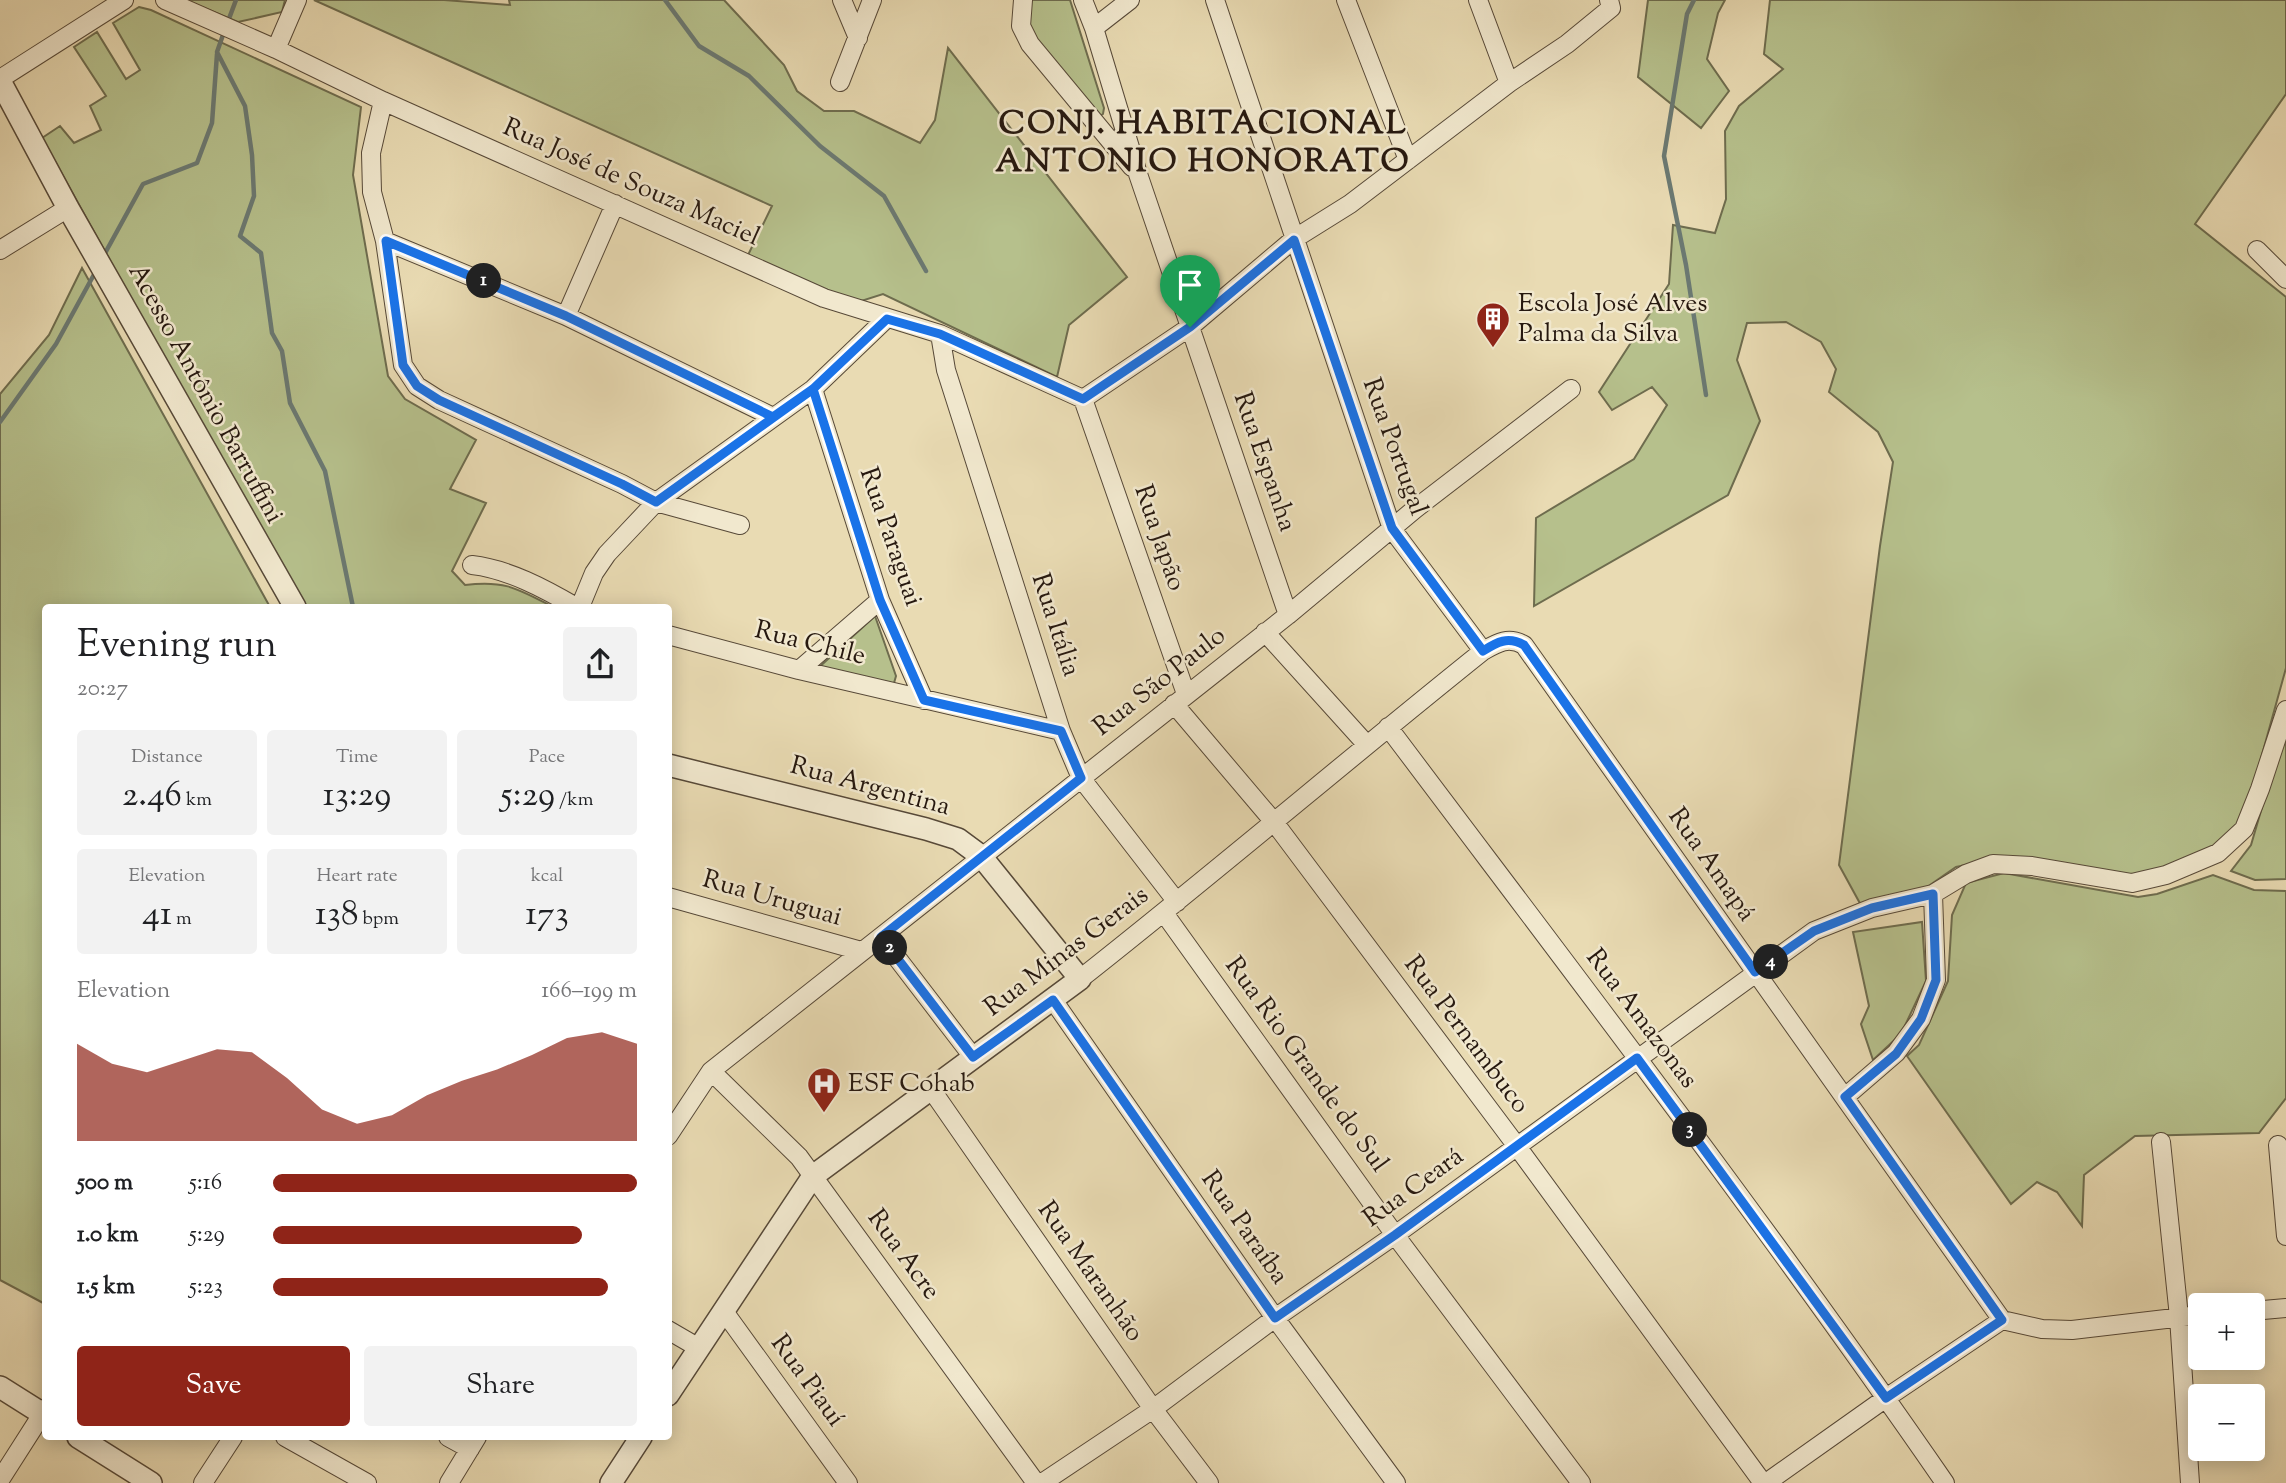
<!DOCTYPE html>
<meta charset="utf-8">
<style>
body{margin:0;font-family:"Sorts Mill Goudy",serif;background:#f2f2f2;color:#202124;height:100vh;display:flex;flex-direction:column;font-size:26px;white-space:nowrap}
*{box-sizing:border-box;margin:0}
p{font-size:23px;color:#757577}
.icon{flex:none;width:38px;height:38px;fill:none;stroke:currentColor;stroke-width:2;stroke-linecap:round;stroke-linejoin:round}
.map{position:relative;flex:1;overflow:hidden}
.drawer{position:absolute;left:42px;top:604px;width:630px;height:836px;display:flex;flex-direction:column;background:#fff;border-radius:7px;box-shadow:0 4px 18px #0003}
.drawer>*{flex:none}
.buttons{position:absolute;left:2188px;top:1293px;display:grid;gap:14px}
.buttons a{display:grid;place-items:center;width:77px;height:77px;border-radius:7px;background:#fff;box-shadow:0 4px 18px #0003;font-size:35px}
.pin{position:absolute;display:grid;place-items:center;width:60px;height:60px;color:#fff;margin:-72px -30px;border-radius:50% 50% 50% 0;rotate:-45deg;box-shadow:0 0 7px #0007}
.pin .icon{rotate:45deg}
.km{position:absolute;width:35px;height:35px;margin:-18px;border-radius:50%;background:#222;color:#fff;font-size:19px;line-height:35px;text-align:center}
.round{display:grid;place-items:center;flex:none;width:74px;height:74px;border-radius:7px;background:#f2f2f2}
.headline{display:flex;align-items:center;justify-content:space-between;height:119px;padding:0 35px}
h1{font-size:38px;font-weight:600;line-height:52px}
.metrics{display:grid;grid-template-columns:repeat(3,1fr);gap:10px;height:119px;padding:7px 35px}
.metrics div{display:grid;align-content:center;border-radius:7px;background:#f2f2f2;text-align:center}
.metrics b{font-size:35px;font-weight:600}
.metrics small{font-size:19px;font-weight:400}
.metrics p{font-size:19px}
.chart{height:196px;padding:14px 35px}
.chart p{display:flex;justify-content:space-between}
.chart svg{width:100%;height:126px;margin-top:7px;fill:#8f2418;opacity:.7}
.button{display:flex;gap:14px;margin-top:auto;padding:14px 35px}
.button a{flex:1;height:80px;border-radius:7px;background:#8f2418;color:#fff;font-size:28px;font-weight:600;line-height:80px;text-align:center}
.button a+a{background:#f2f2f2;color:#202124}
ul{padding:0 35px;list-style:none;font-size:23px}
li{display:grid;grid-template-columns:112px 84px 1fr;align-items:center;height:52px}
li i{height:18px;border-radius:9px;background:#8f2418}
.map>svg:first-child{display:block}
</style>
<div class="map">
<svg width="2286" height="1483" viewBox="0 0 2286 1483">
<rect width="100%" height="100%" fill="#e9dbb3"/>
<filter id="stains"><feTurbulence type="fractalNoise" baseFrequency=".00286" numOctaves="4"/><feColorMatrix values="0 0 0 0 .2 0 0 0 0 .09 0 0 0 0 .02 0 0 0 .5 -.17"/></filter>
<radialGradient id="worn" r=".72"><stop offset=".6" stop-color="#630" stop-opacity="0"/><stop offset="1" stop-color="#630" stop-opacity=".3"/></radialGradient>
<path fill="#b6c08c" stroke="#6e6c4e" stroke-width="2" d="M185 0H285L282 12 238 22Z
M314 0H444L510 5 509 0H724L784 65 797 91 824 111H854L920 143 935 120 948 48 1127 277 1069 325 1057 377 883 294 855 303 748 255 772 206Z
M1030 0H1070L1104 108 1103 114 1098 117 1029 33Z
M1648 0H1725L1718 13 1707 59 1729 91 1701 128 1638 77Z
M1770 0H2286V94L2195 224 2286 297V668L2247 809 2233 830 2212 848 2138 881 2004 857 1956 867 1917 894 1862 907 1839 865 1880 546 1893 462 1878 432 1829 392 1836 369 1821 342 1786 322 1747 323 1737 360 1760 421 1728 495 1534 606 1536 518 1634 459 1667 405 1652 387 1612 410 1599 392 1669 284 1673 225 1715 233 1726 199 1725 131 1739 106 1783 69 1764 54Z
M139 7 151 10 361 107 353 175 388 376 405 399 476 440 450 489 486 503 452 571 465 585C506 580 518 589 553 607H302L42 138 60 126 74 143 101 130 90 106 106 96 74 47 97 32 126 79 140 70 113 23Z
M82 268 270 607H46L45 1304 0 1280V394L49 335Z
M875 616 896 676 894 683 887 686 816 670Z
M2286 725V879L2255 880 2231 871 2251 845Z
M2004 873 2138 897 2157 894 2213 875 2254 890 2286 891V1098L2259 1133 2135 1136 2084 1175 2082 1226 2057 1192 2037 1182 2011 1204 1907 1056 1919 1045 1948 981 1952 915 1966 883Z
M1922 922 1926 981 1901 1034 1873 1060 1861 1024 1869 1006 1853 932Z"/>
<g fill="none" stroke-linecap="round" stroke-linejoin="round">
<path stroke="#6b7972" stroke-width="4.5" d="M665 0 699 46 749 76 820 146 884 196 926 271
M1694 0 1687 14 1664 156 1686 265 1706 395
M227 24 236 0
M224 32 217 52 245 106 252 155 254 196 240 236 261 253 272 333 282 351 290 403 325 471 353 607
M104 255 143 184 197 163 212 123 217 54
M0 422 56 344 97 269"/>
<g stroke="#574938" stroke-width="20">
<path id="minor" d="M165 0 276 49 383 101 824 298 940 334 1083 399
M842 0 858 38
M1023 0 1021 26 1030 44 1132 167
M1083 0 1094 28 1138 174 1288 615
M1215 0 1392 529 1483 651
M1346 0 1408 160
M1478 0 1509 83
M1094 28 1130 0
M276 49 297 0
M0 79 124 0
M840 82 872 0
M383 101 371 153 372 192 385 241 403 365 417 386 439 400 622 484 656 502 740 525
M385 241 566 316 773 417
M0 250 68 208
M2257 250 2286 279
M566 316 615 204
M940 334 946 370 1061 731 1081 778 1177 902
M813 389 880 600 924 700
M1083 399 1190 327 1294 239 1350 204 1509 83 1567 44 1611 8 1609 0
M1083 399 1186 694
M472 565C508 569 545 589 576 607
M580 607 594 573 607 554 656 502 813 389 886 319
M1265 632 1367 745
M668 635 799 670 1061 731
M799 670 880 600
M1174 704 1274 822 1516 1145 1763 1483
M1388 727C1576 977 1767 1225 1945 1483
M668 897 861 951
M1164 913 1395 1235 1581 1483
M881 937 973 1057
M1080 979C1216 872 1348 759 1483 651 1497 643 1508 636 1524 645L2002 1320
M1053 1000 1275 1318 1396 1483
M711 1071 799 1157 1036 1483
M931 1089 1153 1409 1209 1483
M1845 1097 1896 1053 1921 1019 1936 980 1933 894
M668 1136 711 1071 1288 615 1415 509 1571 389
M2161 1142 2179 1317 2190 1483
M2278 1145 2286 1236
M723 1310 848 1483
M2252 1311 2286 1308
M668 1330 699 1348
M285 1437 367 1483
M448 1437 470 1449
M0 1480 46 1408
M203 1483 233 1437
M449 1483 477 1437
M1042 1483 1153 1409 1275 1318 1395 1235 1814 931 1872 908 1933 894 1966 874 1993 864 2032 866 2132 883 2166 875 2218 853 2244 829 2260 789 2286 710
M1766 1483 1886 1398 2002 1320 2042 1329 2072 1330 2200 1315"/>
</g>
<g stroke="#574938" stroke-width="24">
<path id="tertiary" d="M0 81 68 208 295 607
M668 765 926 829 958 839 981 856 1080 979 813 1176 668 1395
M0 1387 46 1416
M78 1437 151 1483
M611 1483 641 1437"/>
</g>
<use href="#minor" stroke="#f1e8ce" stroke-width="18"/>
<use href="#tertiary" stroke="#f1e8ce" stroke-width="21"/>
</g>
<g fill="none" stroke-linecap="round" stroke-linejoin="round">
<g stroke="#fff" stroke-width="14">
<path id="route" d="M1190 327 1083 399 940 334 887 319 813 389 656 502 622 484 439 400 417 386 403 365 386 241 566 316 773 417 813 389 880 600 924 700 1061 731 1081 778 881 937 973 1057 1053 1000 1275 1318 1395 1235 1637 1058 1886 1398 2002 1320 1845 1097 1896 1054 1921 1019 1936 980 1933 894 1872 908 1814 931 1755 972 1524 645C1508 636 1497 642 1483 651L1392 528 1294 240 1190 327"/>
</g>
<use href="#route" stroke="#1a73e8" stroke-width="9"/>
</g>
<defs>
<g id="building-pin" transform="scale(1.75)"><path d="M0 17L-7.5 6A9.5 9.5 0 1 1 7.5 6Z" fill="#8f2418" stroke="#f1e8ce"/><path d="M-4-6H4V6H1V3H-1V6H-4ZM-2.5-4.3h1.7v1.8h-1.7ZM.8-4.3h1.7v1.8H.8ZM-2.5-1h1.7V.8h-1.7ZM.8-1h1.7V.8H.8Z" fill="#fff"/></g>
<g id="hospital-pin" transform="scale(1.75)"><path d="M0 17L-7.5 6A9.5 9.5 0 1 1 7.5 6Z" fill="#8f2418" stroke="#f1e8ce"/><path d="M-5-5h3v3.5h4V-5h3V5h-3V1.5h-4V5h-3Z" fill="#fff"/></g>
</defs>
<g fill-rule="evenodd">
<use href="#building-pin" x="1493" y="319"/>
<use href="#hospital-pin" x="824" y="1084"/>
</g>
<g text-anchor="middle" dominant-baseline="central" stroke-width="5" stroke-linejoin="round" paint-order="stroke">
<g font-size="26" fill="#26180f" stroke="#f1e8ce">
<text transform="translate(631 183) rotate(24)">Rua José de Souza Maciel</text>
<text transform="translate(205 394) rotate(61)">Acesso Antônio Barruffini</text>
<text transform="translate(1394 447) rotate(70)">Rua Portugal</text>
<text transform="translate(1264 462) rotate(71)">Rua Espanha</text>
<text transform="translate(890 537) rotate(71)">Rua Paraguai</text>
<text transform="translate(1159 538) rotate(71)">Rua Japão</text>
<text transform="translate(1055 625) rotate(72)">Rua Itália</text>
<text transform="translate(810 644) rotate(14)">Rua Chile</text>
<text transform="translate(1160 682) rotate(-38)">Rua São Paulo</text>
<text transform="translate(870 787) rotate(15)">Rua Argentina</text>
<text transform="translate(1711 865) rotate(55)">Rua Amapá</text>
<text transform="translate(772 899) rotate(16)">Rua Uruguai</text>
<text transform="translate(1067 952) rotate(-37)">Rua Minas Gerais</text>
<text transform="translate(1641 1019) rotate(53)">Rua Amazonas</text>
<text transform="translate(1466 1035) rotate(53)">Rua Pernambuco</text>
<text transform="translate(1306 1065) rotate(54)">Rua Rio Grande do Sul</text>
<text transform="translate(1414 1188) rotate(-36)">Rua Ceará</text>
<text transform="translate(1244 1228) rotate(55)">Rua Paraíba</text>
<text transform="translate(903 1255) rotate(54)">Rua Acre</text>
<text transform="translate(1090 1272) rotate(55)">Rua Maranhão</text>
<text transform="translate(807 1381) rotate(54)">Rua Piauí</text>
</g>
<g font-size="26" fill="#26180f" stroke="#f1e8ce" text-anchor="start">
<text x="1518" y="304">Escola José Alves<tspan x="1518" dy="30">Palma da Silva</tspan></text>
<text x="848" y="1084">ESF Cohab</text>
</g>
<g font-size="33" font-weight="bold" letter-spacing="2" fill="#26180f" stroke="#f1e8ce">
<text x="1203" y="125">CONJ. HABITACIONAL<tspan x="1203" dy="38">ANTONIO HONORATO</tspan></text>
</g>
</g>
<rect width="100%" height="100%" filter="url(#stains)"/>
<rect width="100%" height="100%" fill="url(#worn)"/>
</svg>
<div class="buttons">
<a>+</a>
<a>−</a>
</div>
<div class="pin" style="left:1190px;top:327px;background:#1e9e55"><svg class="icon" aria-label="arrive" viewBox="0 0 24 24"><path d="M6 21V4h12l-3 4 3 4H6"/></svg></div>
<b class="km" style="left:484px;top:281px">1</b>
<b class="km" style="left:890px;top:948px">2</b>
<b class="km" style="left:1690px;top:1130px">3</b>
<b class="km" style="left:1771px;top:962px">4</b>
<section class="drawer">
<div class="headline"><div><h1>Evening run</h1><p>20:27</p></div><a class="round"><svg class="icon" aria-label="share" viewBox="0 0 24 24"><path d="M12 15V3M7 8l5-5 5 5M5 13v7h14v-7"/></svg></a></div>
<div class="metrics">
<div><p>Distance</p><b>2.46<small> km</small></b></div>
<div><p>Time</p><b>13:29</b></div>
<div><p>Pace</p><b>5:29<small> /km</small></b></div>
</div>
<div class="metrics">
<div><p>Elevation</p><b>41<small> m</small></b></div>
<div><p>Heart rate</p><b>138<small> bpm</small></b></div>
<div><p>kcal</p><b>173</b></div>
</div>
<div class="chart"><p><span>Elevation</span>166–199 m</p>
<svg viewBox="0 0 160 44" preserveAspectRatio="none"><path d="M0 44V10L10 17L20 20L30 16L40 12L50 13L60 22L70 33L80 38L90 35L100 28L110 23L120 19L130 14L140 8L150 6L160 10V44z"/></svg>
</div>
<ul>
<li><b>500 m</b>5:16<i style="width:100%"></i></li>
<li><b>1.0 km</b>5:29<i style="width:85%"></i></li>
<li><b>1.5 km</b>5:23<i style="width:92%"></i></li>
</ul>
<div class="button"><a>Save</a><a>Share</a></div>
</section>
</div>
